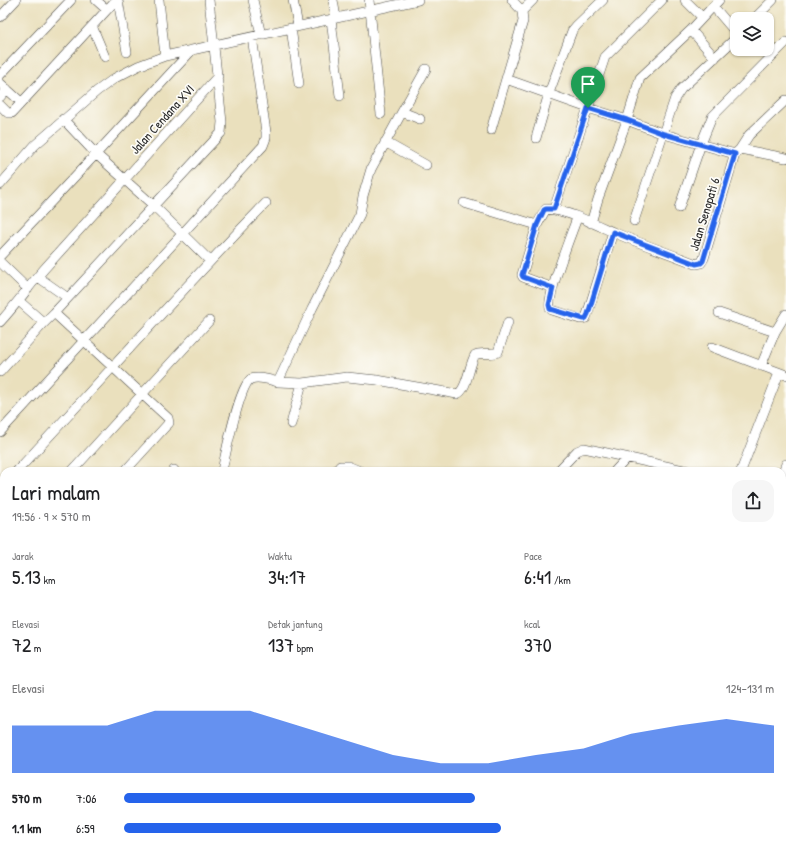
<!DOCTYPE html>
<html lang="id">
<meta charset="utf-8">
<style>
body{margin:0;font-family:"Patrick Hand",sans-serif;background:#f6f6f6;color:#202124;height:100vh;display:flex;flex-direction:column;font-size:15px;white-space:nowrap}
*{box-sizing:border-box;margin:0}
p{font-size:13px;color:#757577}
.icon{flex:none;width:22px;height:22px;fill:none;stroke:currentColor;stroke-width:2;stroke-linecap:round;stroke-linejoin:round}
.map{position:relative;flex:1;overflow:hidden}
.drawer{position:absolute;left:0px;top:467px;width:786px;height:384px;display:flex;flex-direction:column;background:#fff;border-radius:12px 12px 0 0;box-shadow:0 1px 3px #0004}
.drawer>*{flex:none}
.fabs{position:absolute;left:730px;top:12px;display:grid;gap:8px}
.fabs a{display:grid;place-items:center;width:44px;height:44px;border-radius:8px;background:#fff;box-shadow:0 1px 3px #0004;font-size:20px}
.pin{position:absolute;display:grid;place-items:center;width:34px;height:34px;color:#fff;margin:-41px -17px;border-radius:50% 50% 50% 0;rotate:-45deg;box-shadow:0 0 4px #0007}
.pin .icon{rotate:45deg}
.round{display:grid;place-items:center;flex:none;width:42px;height:42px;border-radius:12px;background:#f6f6f6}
.headline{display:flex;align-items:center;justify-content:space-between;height:68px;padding:0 12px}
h1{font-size:22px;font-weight:600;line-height:30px}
.figures{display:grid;grid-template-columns:repeat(3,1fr);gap:6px;height:68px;padding:4px 12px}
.figures div{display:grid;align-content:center}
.figures b{font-size:20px;font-weight:600}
.figures small{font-size:11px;font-weight:400}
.figures p{font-size:11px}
.chart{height:112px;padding:8px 12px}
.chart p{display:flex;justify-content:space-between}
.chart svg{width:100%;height:72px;margin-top:4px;fill:#2563eb;opacity:.7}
ul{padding:0 12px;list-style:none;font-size:13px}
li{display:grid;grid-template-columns:64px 48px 1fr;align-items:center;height:30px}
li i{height:10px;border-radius:5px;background:#2563eb}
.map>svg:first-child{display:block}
</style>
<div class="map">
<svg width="786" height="851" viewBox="0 0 786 851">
<rect width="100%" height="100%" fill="#fdfcf7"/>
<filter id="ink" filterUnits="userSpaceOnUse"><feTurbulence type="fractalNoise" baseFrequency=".025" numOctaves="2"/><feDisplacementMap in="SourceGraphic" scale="8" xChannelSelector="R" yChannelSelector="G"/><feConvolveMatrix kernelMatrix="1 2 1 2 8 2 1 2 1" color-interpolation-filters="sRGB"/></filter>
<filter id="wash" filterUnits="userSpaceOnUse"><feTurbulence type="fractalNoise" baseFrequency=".012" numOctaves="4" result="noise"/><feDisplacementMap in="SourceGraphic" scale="16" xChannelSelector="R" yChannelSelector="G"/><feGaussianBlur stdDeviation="0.9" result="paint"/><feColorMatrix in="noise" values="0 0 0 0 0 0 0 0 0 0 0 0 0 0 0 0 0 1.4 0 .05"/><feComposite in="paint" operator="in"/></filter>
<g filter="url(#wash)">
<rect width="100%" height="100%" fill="#eae0bd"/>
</g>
<g filter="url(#ink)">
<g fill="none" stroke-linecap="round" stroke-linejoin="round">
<g stroke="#484641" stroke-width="10">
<path id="street" d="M96 0 107 10
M118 0 127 52
M159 0 165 56
M253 0 261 35
M293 0 298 26
M333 0 336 18
M369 0 381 114
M685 0 702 17
M713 6 737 34
M522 11 533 0
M0 17 16 0
M331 19 340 96
M754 19 773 0
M92 26 105 57
M291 28 299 84
M691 30 715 58
M0 75 71 0
M506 79 588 108 627 120 664 134 735 154
M0 83 21 102
M0 97 7 89
M0 105 8 113H12L116 0
M402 112 426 69
M63 119 96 154 154 206 210 261
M491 130 523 21 522 11 512 0
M536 138 549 93 572 31 577 25 603 0
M385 142 426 165
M740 149 786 158
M0 185 35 145 97 91 115 78 138 66 165 56 192 50
M464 203 537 225
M679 208 701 144 712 117 786 42
M554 209 605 57 662 0
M577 218C571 235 547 294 550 308L552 310 580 319 586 318 613 232
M634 221 675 98 681 89 737 37
M591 223 598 199 627 120 640 78 691 30 719 0
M0 256 96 154 192 50 418 0
M0 262 28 289
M38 277 68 298
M553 288 523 277 522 275 537 225 546 209C567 210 595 224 615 233 641 244 669 253 696 264L701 263 704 258 735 154 740 149 749 135 786 100
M19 301 44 323
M54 313 168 418 169 423 166 426 125 471
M719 313 775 332
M0 322C16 305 29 286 45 268 102 204 160 140 218 76
M712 347 786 375
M761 366 775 332 786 314
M0 372 44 323 54 313 221 133 222 122 209 0
M278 382 302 383 347 377 377 380 457 394C467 391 469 365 475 355 482 351 491 356 498 352L508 322
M291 424 302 383
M0 432 263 146 266 138V132L252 37
M17 471C100 382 181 290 266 203
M72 471 209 321
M173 471 174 470
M222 471C225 456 240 384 251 379 259 376 270 380 278 382L312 309 360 214 363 196 371 169 402 112 420 119
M336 471 340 466H348L360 471
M558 471 577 451 584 448 688 471
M615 471 627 458
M741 471 779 373
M782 474 786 464
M0 490 4 485
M0 526 4 529
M0 576 4 580
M782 603 786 610
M0 628 4 627
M782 644 786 640
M782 705 786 700
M0 729 4 733
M782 744 786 748
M0 747 4 742
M782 768 786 764
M0 808 4 804
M782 827 786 823
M129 847 133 851
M192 847 197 851
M359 847 362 851
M594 847 598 851
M623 847 628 851
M30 851 34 847
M84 851 88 847
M247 851 251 847
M302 851 306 847
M372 851 375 847
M424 851 428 847
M486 851 490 847
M547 851 551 847
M652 851 656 847
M707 851 711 847
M760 851 764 847"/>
</g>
<use href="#street" stroke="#fff" stroke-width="9"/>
</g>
</g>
<g fill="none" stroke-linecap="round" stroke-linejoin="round" filter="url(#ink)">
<g stroke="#fff" stroke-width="8">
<path id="route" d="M588 108 627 120 664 134 735 154 703 261 701 263 696 264 613 232 588 314 586 318 584 319 550 309 549 305 553 288 523 277 522 275 537 225 544 210 546 209H554Z"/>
</g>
<use href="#route" stroke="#2563eb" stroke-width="5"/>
</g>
<g text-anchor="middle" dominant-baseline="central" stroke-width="3.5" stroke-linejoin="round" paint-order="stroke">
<g font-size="13" fill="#2b2b2b" stroke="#fdfcf7">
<text transform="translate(162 119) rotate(-48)">Jalan Cendana XVI</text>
<text transform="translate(704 214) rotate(-73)">Jalan Senopati 6</text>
</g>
</g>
</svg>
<div class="fabs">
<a><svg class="icon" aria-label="layers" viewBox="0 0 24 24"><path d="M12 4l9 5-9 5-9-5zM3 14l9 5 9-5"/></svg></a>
</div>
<div class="pin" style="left:588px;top:108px;background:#1e9e55"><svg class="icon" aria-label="arrive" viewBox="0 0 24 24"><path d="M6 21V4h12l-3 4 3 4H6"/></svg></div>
<section class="drawer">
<div class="headline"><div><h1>Lari malam</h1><p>19:56 · 9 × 570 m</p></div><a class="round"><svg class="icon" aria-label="share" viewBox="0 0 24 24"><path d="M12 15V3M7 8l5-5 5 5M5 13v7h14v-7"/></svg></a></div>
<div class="figures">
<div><p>Jarak</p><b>5.13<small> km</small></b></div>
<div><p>Waktu</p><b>34:17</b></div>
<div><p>Pace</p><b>6:41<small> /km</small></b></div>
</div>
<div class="figures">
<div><p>Elevasi</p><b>72<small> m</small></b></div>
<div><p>Detak jantung</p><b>137<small> bpm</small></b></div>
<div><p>kcal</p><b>370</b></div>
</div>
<div class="chart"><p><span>Elevasi</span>124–131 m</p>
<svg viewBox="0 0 160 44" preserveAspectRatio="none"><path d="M0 44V15L10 15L20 15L30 6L40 6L50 6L60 15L70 24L80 33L90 38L100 38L110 33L120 29L130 20L140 15L150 11L160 15V44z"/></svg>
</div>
<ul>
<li><b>570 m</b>7:06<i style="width:54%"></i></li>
<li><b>1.1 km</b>6:59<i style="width:58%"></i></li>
</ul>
</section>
</div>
